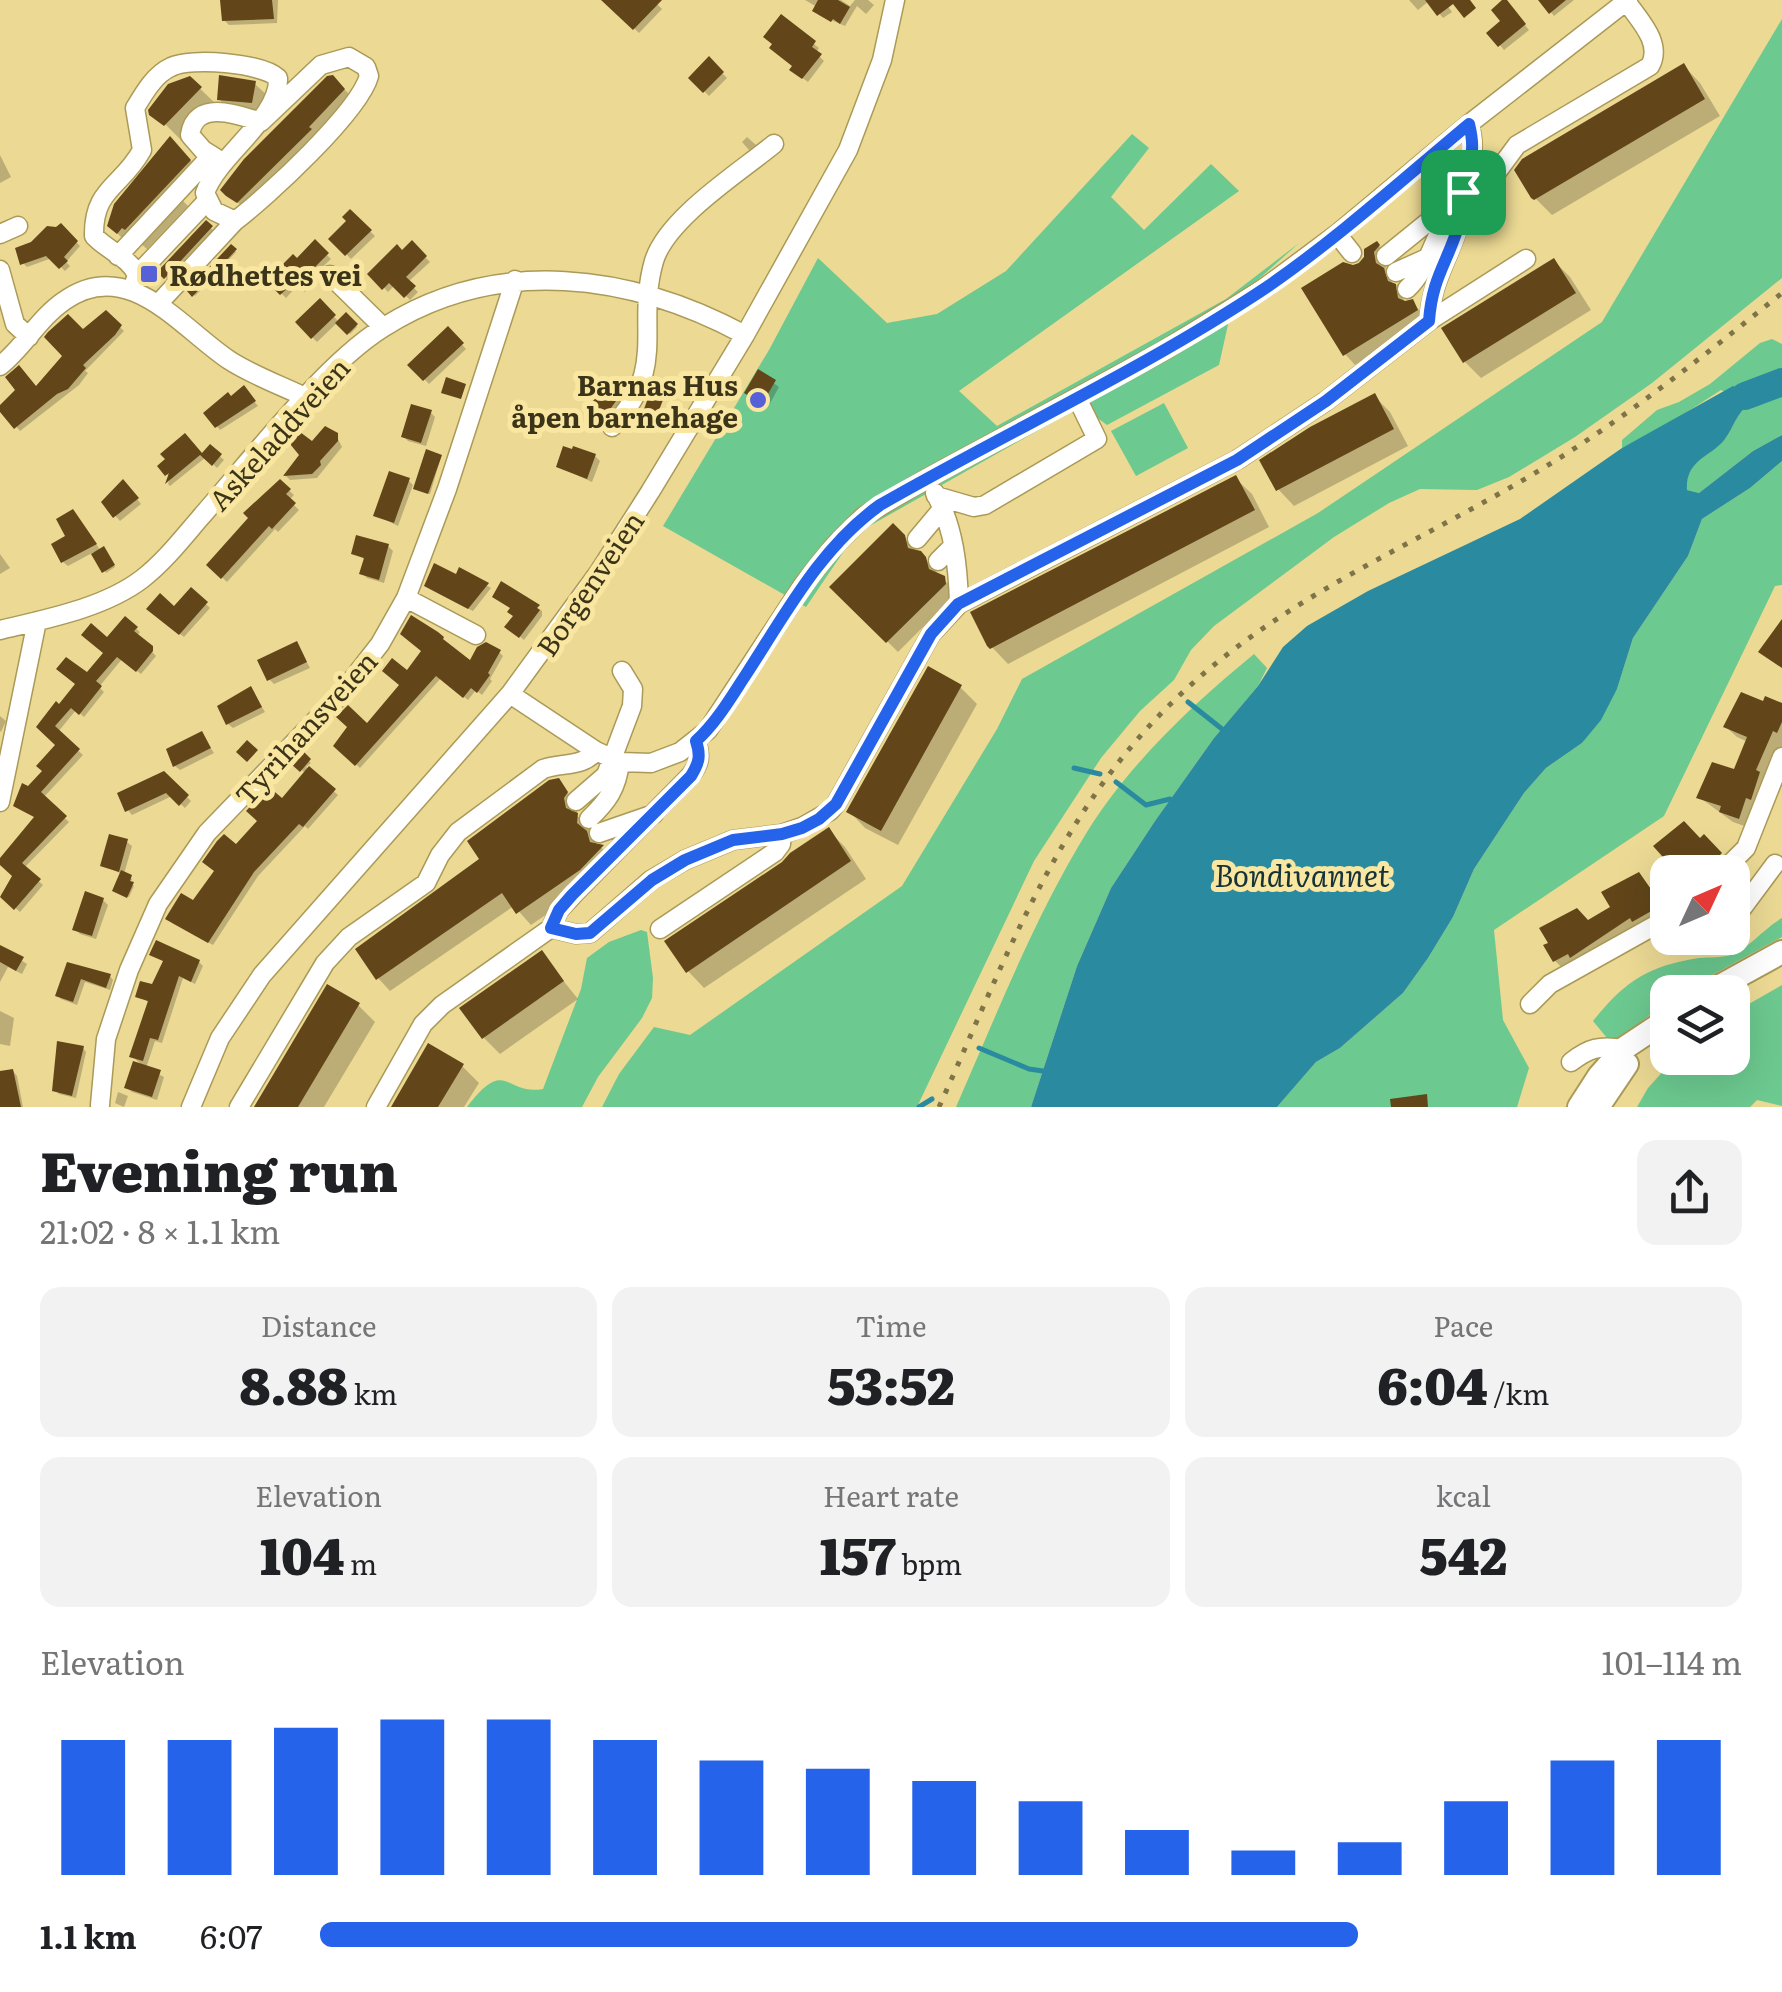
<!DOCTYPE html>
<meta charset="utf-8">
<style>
body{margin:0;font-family:Literata,serif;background:#f2f2f2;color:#202124;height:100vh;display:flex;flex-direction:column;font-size:38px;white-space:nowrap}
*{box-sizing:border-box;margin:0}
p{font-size:32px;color:#757577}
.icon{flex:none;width:55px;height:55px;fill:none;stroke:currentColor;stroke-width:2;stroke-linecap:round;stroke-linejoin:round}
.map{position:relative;height:1107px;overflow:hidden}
.drawer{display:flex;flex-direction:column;background:#fff;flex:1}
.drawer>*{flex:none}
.needle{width:65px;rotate:46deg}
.tools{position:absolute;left:1650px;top:855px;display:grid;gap:20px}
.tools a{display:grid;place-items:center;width:100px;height:100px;border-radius:20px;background:#fff;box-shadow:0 10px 40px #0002;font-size:50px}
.pin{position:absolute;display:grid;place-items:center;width:85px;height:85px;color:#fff;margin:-42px;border-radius:20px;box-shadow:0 5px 15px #0006}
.round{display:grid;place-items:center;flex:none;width:105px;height:105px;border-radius:20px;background:#f2f2f2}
.overview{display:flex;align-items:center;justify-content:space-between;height:170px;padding:0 40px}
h1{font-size:55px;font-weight:800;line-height:75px}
.stats{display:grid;grid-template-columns:repeat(3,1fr);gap:15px;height:170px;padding:10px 40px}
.stats div{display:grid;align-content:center;border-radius:20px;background:#f2f2f2;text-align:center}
.stats b{font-size:50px;font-weight:800}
.stats small{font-size:28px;font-weight:400}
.stats p{font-size:28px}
.chart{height:280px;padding:20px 40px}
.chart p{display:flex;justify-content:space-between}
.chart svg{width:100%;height:180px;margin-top:10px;stroke:#2563eb;stroke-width:6}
ul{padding:0 40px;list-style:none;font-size:32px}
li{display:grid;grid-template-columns:160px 120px 1fr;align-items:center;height:75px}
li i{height:25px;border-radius:12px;background:#2563eb}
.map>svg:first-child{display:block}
</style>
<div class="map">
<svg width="1782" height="1107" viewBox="0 0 1782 1107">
<rect width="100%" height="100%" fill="#ebd994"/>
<path fill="#6cc98f" d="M1782 19V278L1652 383 1575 437 1509 477 1477 490 1420 489 1389 503 1334 537 1214 626 1191 650 1174 680 1140 711 1101 758 1034 861 917 1107H602L619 1074 654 1027 690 1035 902 886 997 729 1022 679 1318 513 1602 322Z
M1132 134 1149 148 1111 197 1144 230 1211 164 1239 191 959 391 997 426 1226 299 1299 243 1233 302 1219 365 1107 425 1081 406 866 528 846 548 806 607 663 526 769 350 818 258 887 323 937 314 1006 271Z
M1772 339 1782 344V435L1753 451 1699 493 1687 490C1684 460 1713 455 1725 439 1734 427 1736 414 1748 404L1721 390 1656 432 1622 448V440L1657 410 1679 402 1710 384 1760 343Z
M1164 403 1188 448 1136 476 1111 431Z
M1782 461V585L1775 586 1664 816 1494 930 1503 1020 1529 1068 1517 1107H1277L1316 1062 1340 1048 1403 993 1428 958 1453 917 1474 869 1524 793 1546 768 1582 743 1617 689 1633 638 1688 556 1702 519 1750 488Z
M1254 654 1267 668 1258 686 1214 738 1155 821 1111 888 1077 966 1031 1107H956C997 1014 1034 918 1087 832 1130 763 1192 705 1254 654Z
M1782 918V937L1681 992H1668L1667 1002 1612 1044 1593 1021C1625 981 1648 966 1699 958 1710 957 1721 958 1731 955 1743 953 1767 926 1782 918Z
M641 930 647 932 653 978 652 998 642 1018 598 1077 582 1107H467C507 1055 504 1096 543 1089L581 989 587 958 609 942Z
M1782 985V1106L1757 1100 1750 1107H1637L1648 1088 1675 1058H1732L1733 1013Z"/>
<path fill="#2a8ba0" d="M1733 386 1742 390 1749 404C1736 414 1734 427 1725 439 1713 456 1685 459 1687 490L1699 493 1753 451 1782 435V461L1750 488 1702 519 1688 556 1633 638 1617 689 1601 720 1582 743 1546 768 1524 793 1474 869 1453 917 1428 958 1403 993 1340 1048 1316 1062 1277 1107H1031L1077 966 1111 888 1155 821 1214 738 1258 686 1283 647 1307 626 1368 591 1520 519 1622 448Z"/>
<path fill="#0003" d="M223 0H278L277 23 229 25 224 20Z
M632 0H653L662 9 639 33 619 14Z
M805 0H841L850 6 855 0H868L874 5 866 14 857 6 845 26 819 15 817 7Z
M1409 0H1443L1452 12 1443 18 1429 1 1418 10Z
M1541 0H1574L1554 16Z
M1510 6 1529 30 1504 50 1490 33 1504 22Z
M781 18 819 48 816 53 824 61 808 82 797 74Z
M709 60 727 78 709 96 691 78Z
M1684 66 1700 83 1720 116 1552 215 1536 199Z
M332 77 349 94 326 147 255 218 224 190Z
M189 78 217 105 182 141 151 110Z
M255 84 272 100 268 118 236 115 219 99Z
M747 137 756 145 749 150 742 142Z
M0 155 11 177 0 183Z
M186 155 205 178 183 201 188 206 147 249 140 243H127L110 226Z
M350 212 375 236 351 259 332 239 350 221Z
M206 224 213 230 167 279 160 272Z
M61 226 80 246 66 262 70 266 65 271 52 258 27 267 23 263Z
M315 243 331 259 312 277 316 281 305 292 298 285 286 298 269 281Z
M412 244 430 262 408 282 418 292 410 300 395 285 388 292 371 274Z
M1377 244 1388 255 1385 272 1407 304 1413 302 1427 321 1355 365 1345 354 1353 268Z
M231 247 236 252 195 296 190 291Z
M1554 261 1570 277 1591 310 1481 378 1465 362Z
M320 302 339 322 346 316 357 327 350 334 338 322 317 342 298 323Z
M105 313 124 331 85 371 88 373 79 385 20 431 0 408 37 389 83 333Z
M448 329 466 349 429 384 411 365Z
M759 373 779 387 768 407 752 397Z
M244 389 258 406 220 430 206 413Z
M600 389 624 400 611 418 600 409Z
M1374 396 1390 412 1408 446 1294 506 1278 489Z
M430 412 435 417 426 446 408 441 403 436Z
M336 435 342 447 317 478 290 480 286 476 312 444Z
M185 437 202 457 210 447 224 460 217 468 206 457 170 486 168 484 170 478 160 466Z
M595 456 600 461 592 482 559 467Z
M441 457 430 494 418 490 413 485 398 526 376 515 408 480 416 488Z
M1235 478 1252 494 1269 527 1008 664 989 644Z
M280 482 294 495 289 500 299 510 278 532 275 529 227 582 209 565Z
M128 487 141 504 120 521 104 503Z
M77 517 101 551H105L115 567 106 573 94 552 68 566 63 562Z
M893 527 936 570 937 575 955 589V595L898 652 833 587Z
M388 546 393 551 384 583 367 578 362 573 366 560 353 553Z
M0 554 10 568 0 574Z
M460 570 491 588 473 611 430 589 457 577Z
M502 584 542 611V616L524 640 512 630 516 617Z
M191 590 210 608 184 637 153 613 174 609Z
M125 619 140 632 137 636 156 656 141 674 122 659 99 687 104 692 84 717 76 710 58 732 83 755 43 798 69 822 24 868 43 885 20 912 1 895 15 876 0 862 37 818 29 789 46 771 59 745 39 727 106 653 108 640Z
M297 644 310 668 274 684 269 679Z
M499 652 503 656 490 679 492 681 482 695 476 690 468 700 441 678 360 768 337 746 367 726 402 685 407 674 471 663Z
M960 687 977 704 898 845 865 828 849 811Z
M251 689 265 712 233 728 228 724Z
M1764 705 1782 706V746L1750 828 1733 822 1699 797 1735 772 1748 742 1737 737 1726 727Z
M0 716 6 721 1 732 0 731Z
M201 734 214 753 180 770 175 766Z
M303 755 311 763 306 767 338 795 308 829 305 826 258 876 213 945 172 923 194 903 237 848 306 774 295 764Z
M163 774 191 801 185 808 172 796 132 815 128 810Z
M558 781 579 806 576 815 590 828 589 837 615 860 592 883 531 925 514 906 390 991 378 978 482 860Z
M828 830 845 847 866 879 704 988 688 971Z
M1704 837 1731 865 1721 872H1673L1670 869Z
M127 842 132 846 124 874 132 879 130 883 134 886 129 897 116 892 122 874 102 865Z
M1639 875 1668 909 1647 933 1588 972 1585 969 1572 977 1555 961 1588 922 1613 907Z
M103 900 108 905 96 939 80 934 75 929Z
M0 946 27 964 22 974 8 967 0 982Z
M541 953 578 999 500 1054 484 1038Z
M152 954 199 962 203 966 195 984 183 978 162 1043 155 1041 146 1068 164 1077 157 1100 132 1092 127 1088 144 1067 132 1056 150 1003 138 996 153 988 165 962Z
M68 965 110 976 113 980 110 990 85 982 77 1005 61 999 57 995Z
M328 987 358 1005 375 1022 324 1107H254Z
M0 1011 14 1018 10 1046 0 1044Z
M83 1048 86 1052 76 1098 59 1094 55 1090Z
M462 1066 479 1083 464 1107H394Z
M13 1071 17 1076 23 1107H0V1074Z
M118 1092 128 1096 124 1107 115 1103Z"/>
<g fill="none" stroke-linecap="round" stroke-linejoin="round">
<path stroke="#2a8ba0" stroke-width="5" d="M1188 702 1222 729
M1074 768 1100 774
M1116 782 1146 805 1170 799
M979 1048 1029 1069 1043 1071
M919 1107 932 1099"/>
<path stroke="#2a8ba0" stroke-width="28" d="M1745 396 1782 382"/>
</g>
<path fill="#624519" d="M220 0H272L274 19 222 21Z
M601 0H662L633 30Z
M818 0H838L850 7 840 24 833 19 831 22 812 11Z
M1425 0H1470L1476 8 1464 18 1453 4 1437 16Z
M1502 0H1507L1526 24 1498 47 1486 33 1500 21 1491 10Z
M1538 0H1566L1549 14Z
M781 14 816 41 812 47 822 54 802 79 789 70 792 66 769 48 772 44 763 37Z
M709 56 724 72 703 93 688 78Z
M1684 63 1705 99 1534 200 1531 198 1514 170 1522 159Z
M219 75 256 81 252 103 217 100Z
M333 75 345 89 309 127 312 129 237 203 226 196 220 190 244 159 327 76Z
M190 76 202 87 164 126 149 115 148 110 168 84Z
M170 136 191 160 125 230 122 228 117 234 107 226 114 204Z
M350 209 372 230 345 256 328 239 346 221 342 217Z
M206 220 213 226 164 279 157 272Z
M61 223 78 241 64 257 68 261 59 269 46 256 20 265 15 248 31 242 47 226 56 227Z
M315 239 329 253 310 272 314 276 300 290 293 283 280 295 266 281 293 254 297 258Z
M412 240 427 256 406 277 416 286 404 298 389 283 382 290 367 274 397 244 402 250Z
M1377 241 1380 245 1374 252 1376 263 1384 268 1388 281 1396 284 1398 298 1405 301 1413 299 1418 310 1343 356 1301 288 1343 262 1353 265 1359 263 1364 257V249Z
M231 244 237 249 192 297 187 291Z
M1554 258 1576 293 1463 363 1441 328Z
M320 298 336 315 311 339 295 322Z
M106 310 122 325 115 335 83 365 86 368 68 389 57 394 14 429 0 412V405L15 390 5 377 19 365 36 386 62 356 44 337 48 332 68 314 83 329Z
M346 312 358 324 347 335 335 323Z
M448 326 464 343 423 381 407 365Z
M758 369 776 380 762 404 744 393Z
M446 377 466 384 461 399 441 393Z
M244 385 256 401 215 428 203 413 228 392 231 396Z
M598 386 621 394 606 415 592 405Z
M651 390 665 395 652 428 633 420 644 409Z
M1375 393 1394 429 1276 491 1259 460 1310 427Z
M411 404 432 410 421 443 401 437Z
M325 426 338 433V441L320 461 321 465 312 474 283 476 299 455 286 439 296 429 312 441Z
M185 433 202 453 210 444 222 454 212 466 200 455 165 484 169 473 165 476 157 466 165 459 160 454Z
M563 446 572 449 573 446 596 454 587 479 556 467Z
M426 449 442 455 428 494 413 489Z
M389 471 410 478 394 523 373 516Z
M1236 475 1255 510 990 649 987 646 970 612Z
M123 479 139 498 113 518 101 502Z
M280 479 291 489 286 494 296 503 272 529 269 526 221 579 206 565 248 518 243 513Z
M73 509 97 544 61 563 51 544 65 536 56 519Z
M893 523 905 535 908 548 921 551 926 557 929 569 945 576 946 584 886 643 829 587Z
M356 535 389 544 379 580 359 574 364 558 351 554Z
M104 546 115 565 102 573 91 554Z
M434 563 456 574 459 567 489 583 468 609 424 586Z
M501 581 540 605 537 608 540 610 519 638 504 627 513 616 507 612 510 608 492 597Z
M191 587 208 602 179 635 146 609 160 593 174 606Z
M411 615 438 632 444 637 443 639 470 660 477 647 486 642 501 650 488 673 490 675 477 693 471 688 463 698 436 676 355 766 333 746 347 727 336 717 348 705 367 723 399 685 382 671 392 658 407 670 421 651 400 634Z
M125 616 138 627 134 631 153 646V651L136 672 117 657 96 681 102 686 79 715 71 708 55 726 80 749 41 792 67 816 22 863 41 879 14 910 0 897 12 876 0 865V858L34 817 13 806 22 783 28 786 42 771 36 766 55 745 36 727 56 701 59 704 75 684 56 669 66 657 87 672 103 653 81 635 91 623 107 637Z
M1782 619V668L1758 652Z
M297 641 307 662 267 681 257 660Z
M928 666 962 685 881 831 846 812Z
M251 686 262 707 226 725 217 706Z
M1741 692 1763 701 1765 696 1782 703V722L1777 733 1773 731 1756 770 1760 772 1751 800 1746 798 1739 819 1719 812 1721 806 1696 798 1712 762 1734 769 1747 737 1723 727Z
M202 731 211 748 173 767 166 749Z
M247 740 258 750 247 762 236 752Z
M303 751 311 759 300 772 291 764Z
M309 766 336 789 303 827 299 824 254 872 208 943 165 919 181 893 193 900 214 871 202 862 217 841 224 834 236 844 257 821 246 811 269 787 282 798Z
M164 771 189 795 179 806 166 793 125 812 117 793Z
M559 778 568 792 564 798 566 808 578 813 577 823 587 831 590 842 604 845 580 870 516 914 502 893 376 980 355 949 479 859 467 841 549 780Z
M1684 821 1700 838 1704 834 1722 853 1701 872H1662L1670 865 1653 846Z
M829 827 851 861 686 973 664 941 782 862 790 853Z
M109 834 128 839 119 872 100 866Z
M121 870 132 875 130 881 134 882 127 898 112 891Z
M1639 872 1662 905 1632 922 1630 918 1570 958 1568 954 1553 962 1543 945 1548 943 1539 928 1577 908 1588 920 1610 907 1601 892Z
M85 891 104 898 92 936 72 930Z
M156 940 200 960 191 982 179 976 158 1040 150 1038 143 1061 129 1057 148 1001 135 997 140 981 152 984 163 961 149 955Z
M0 945 24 957 16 971 0 962Z
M542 950 564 981 482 1039 459 1008Z
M67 962 111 974 106 988 81 979 73 1002 55 996Z
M327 984 360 1003 298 1107H254Z
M57 1041 84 1046 72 1096 52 1091Z
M428 1043 464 1064 438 1107H391Z
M133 1061 161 1070 152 1097 124 1088Z
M13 1069 21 1107H0V1071Z
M1427 1094 1428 1107H1391L1390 1099Z"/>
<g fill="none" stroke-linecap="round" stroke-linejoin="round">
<g stroke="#ab9a57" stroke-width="21">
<path id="minor" d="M219 160 203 150 190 135C195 99 237 114 261 122
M1460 222 1517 145 1650 66C1663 43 1639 20 1626 1
M0 234 18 226
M1337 234 1352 253
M118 256 211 156
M1386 256 1444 209 1449 211
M0 270 15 324 29 337
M1396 272 1427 258
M137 275C129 257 108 251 94 236 93 188 122 187 142 150L135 108C144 93 155 74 171 67 191 57 262 63 278 78 280 118 218 155 205 193L214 211 235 221C267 197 359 112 369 76L366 67 349 57 321 65 261 122
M330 275 383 327
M134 284 137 275 207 201
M1407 289C1433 265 1434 224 1462 201
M158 304 235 221
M1429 321 1526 259
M0 366C24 347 39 318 64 301 128 255 181 328 229 360 252 375 280 385 305 397
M612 427C669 367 635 327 654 261 667 218 740 172 774 144
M935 493C954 527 958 566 959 604
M936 496 974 507 985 505 1097 439 1077 398
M917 539 943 508
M938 561 953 546
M406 598 476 635
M0 630C46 619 104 608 142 579 164 562 182 539 200 518 235 478 268 436 305 397 328 372 355 345 384 327 498 255 632 274 745 335
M510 694 596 751 620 762 651 763 680 752 708 730 803 585 834 546 864 516 926 479 1163 351 1263 289 1337 234 1469 124 1628 0
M576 801 606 775 632 706 633 689 622 671
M0 802 37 621
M589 819C608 801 617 788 620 762
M599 833 654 814
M1722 872 1746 848 1782 757
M1732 922 1775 864
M551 928 576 934 590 933 651 880 685 860 733 840 782 834 802 827 830 811 836 804 931 634 959 604 1237 460 1326 401 1429 321C1432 279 1448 261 1459 224 1463 211 1461 197 1464 185 1470 158 1477 152 1469 124
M660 929 775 852 781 844 782 834
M1699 938H1713
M1530 1004 1550 984 1668 918
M1571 1062C1589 1048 1600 1045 1623 1049
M100 1105 106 1039 129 970 158 904 207 833 341 694 380 644 406 598 447 489 515 280
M191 1107 220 1038 262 975 510 694 599 572 650 492 745 335 848 150 882 60 895 0
M239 1107 325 963 349 937 426 883 440 855 458 832 543 769C562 762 582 768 596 751
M376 1107 423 1024 442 1005 551 928 559 910 573 895 691 775C700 763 701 756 696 741"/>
</g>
<g stroke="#ab9a57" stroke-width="26">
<path id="major" d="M1709 992 1782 952
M1579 1107 1599 1076 1623 1049 1668 1019
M1598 1107 1627 1064"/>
</g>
<use href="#minor" stroke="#fff" stroke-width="18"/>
<use href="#major" stroke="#fff" stroke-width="22"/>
<path stroke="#7f7348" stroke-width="5" stroke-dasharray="5 10" stroke-linecap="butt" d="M939 1107C996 981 1045 847 1136 741 1246 612 1389 559 1530 476 1620 423 1701 358 1782 293"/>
</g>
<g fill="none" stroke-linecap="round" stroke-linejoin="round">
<g stroke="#fff" stroke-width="20">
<path id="route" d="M1469 124C1476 152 1470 158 1464 185 1461 197 1463 211 1459 224 1448 262 1432 277 1429 321L1326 401 1237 460 958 604 931 634 836 804 819 819 802 828 782 834 733 840 685 860 652 880 590 933 576 934 551 928 559 910 572 895 691 776C699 763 701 756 696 741 717 722 731 697 747 673 786 613 821 547 880 505 1009 431 1144 369 1267 287 1338 238 1403 179 1469 124Z"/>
</g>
<use href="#route" stroke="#2563eb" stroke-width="12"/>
</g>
<g fill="#5660d7" stroke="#f8e6a1" stroke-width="4">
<rect x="139" y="264" width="20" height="20" rx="5"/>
<circle cx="758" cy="400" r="10"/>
</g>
<g text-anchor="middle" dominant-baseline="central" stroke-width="10" stroke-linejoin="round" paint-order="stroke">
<g font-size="28" font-weight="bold" fill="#3b3418" stroke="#f8e6a1" text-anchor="start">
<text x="169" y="274">Rødhettes vei</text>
<text x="738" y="384" text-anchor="end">Barnas Hus<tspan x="738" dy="32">åpen barnehage</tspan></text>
</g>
<g font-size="28" fill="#3b3418" stroke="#f8e6a1">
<text transform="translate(278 433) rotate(-48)">Askeladdveien</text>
<text transform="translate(589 583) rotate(-56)">Borgenveien</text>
<text transform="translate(305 727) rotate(-48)">Tyrihansveien</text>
</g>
<g font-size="30" font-style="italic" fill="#153238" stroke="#f8e6a1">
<text x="1302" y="874">Bondivannet</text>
</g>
</g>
</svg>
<div class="tools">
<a><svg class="needle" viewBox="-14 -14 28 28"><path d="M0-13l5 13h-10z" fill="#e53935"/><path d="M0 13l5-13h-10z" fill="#757577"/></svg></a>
<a><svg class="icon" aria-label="layers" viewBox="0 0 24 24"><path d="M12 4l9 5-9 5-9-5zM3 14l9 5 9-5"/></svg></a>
</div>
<div class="pin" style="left:1463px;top:192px;background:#1e9e55"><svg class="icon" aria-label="arrive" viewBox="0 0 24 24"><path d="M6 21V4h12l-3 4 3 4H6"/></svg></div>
</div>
<section class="drawer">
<div class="overview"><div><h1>Evening run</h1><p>21:02 · 8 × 1.1 km</p></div><a class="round"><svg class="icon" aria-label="share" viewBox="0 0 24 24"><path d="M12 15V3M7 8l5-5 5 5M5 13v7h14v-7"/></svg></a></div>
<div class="stats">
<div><p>Distance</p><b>8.88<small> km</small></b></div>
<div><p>Time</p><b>53:52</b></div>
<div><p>Pace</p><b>6:04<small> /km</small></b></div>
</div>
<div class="stats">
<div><p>Elevation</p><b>104<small> m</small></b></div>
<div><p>Heart rate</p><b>157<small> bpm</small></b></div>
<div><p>kcal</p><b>542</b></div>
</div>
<div class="chart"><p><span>Elevation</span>101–114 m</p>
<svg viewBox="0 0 160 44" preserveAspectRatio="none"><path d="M5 44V11M15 44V11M25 44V8M35 44V6M45 44V6M55 44V11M65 44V16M75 44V18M85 44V21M95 44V26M105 44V33M115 44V38M125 44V36M135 44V26M145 44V16M155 44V11"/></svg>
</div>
<ul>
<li><b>1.1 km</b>6:07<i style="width:73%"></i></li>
</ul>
</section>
